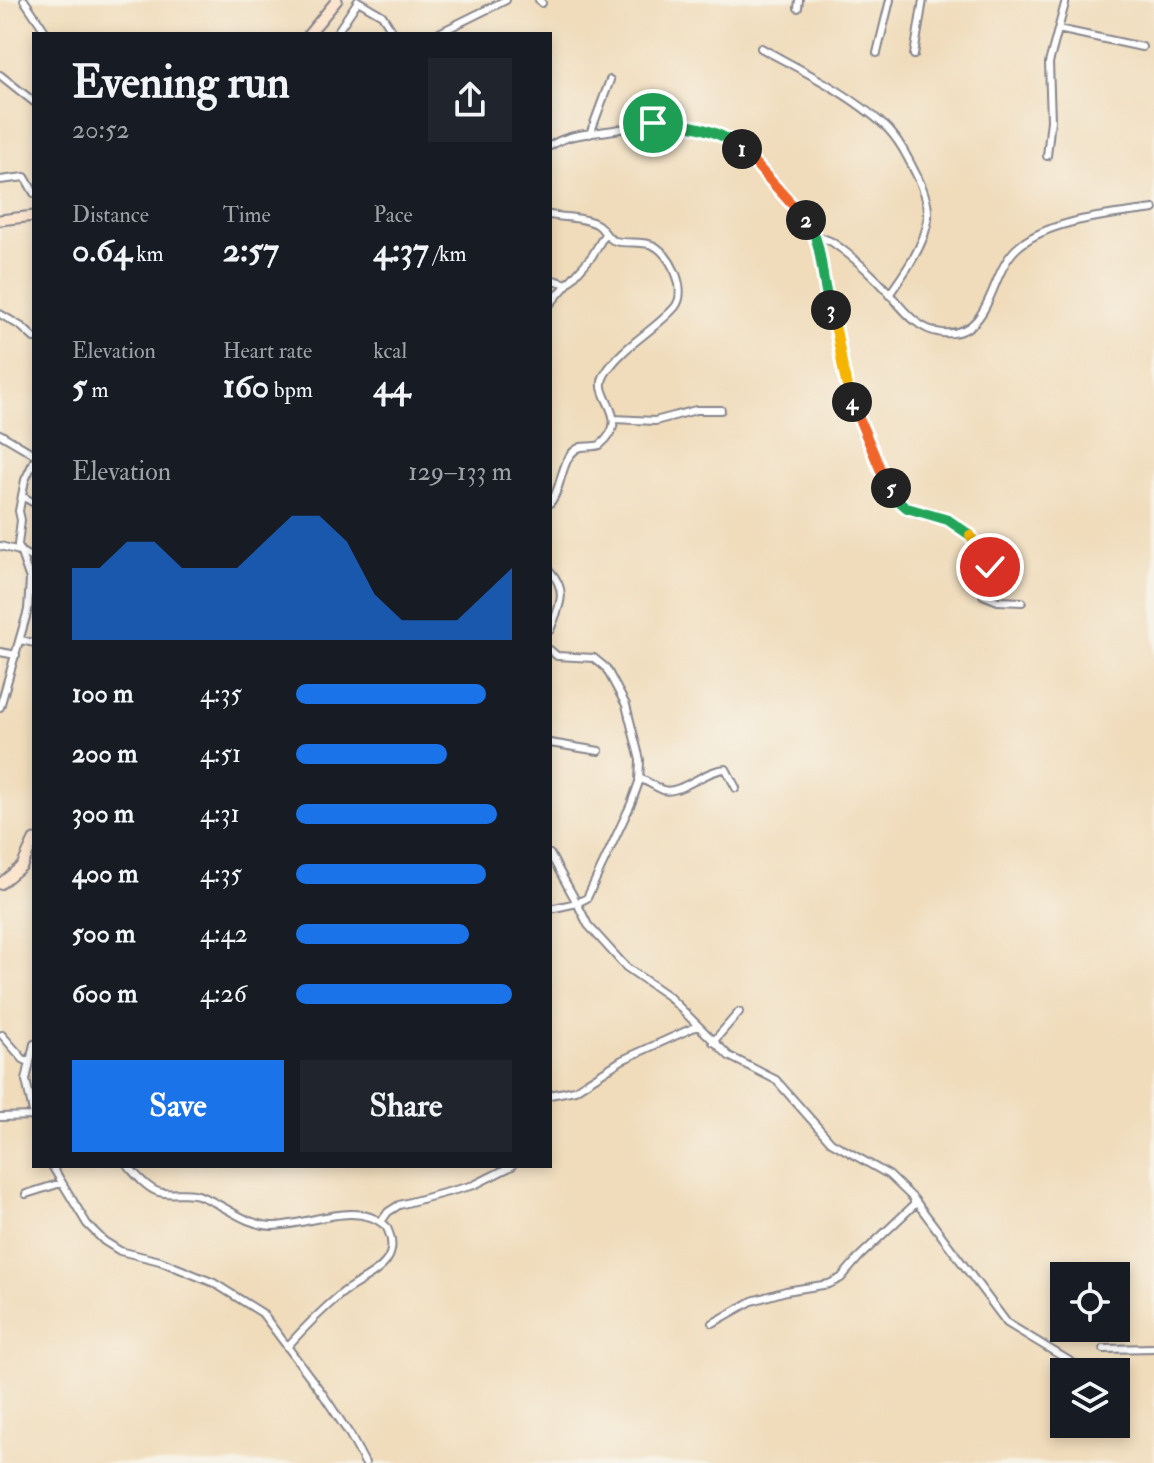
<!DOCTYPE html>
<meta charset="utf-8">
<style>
body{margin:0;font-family:"IM FELL Double Pica",serif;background:#20242c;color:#f1f3f6;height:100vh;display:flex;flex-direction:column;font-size:30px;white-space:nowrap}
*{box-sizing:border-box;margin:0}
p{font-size:26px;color:#9ea1a6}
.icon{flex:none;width:44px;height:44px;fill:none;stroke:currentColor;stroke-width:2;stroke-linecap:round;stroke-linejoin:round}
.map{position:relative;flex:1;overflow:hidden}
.sheet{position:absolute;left:32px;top:32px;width:520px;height:1136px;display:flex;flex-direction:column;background:#171b24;border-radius:0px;box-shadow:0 4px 12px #0003}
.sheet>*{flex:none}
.tools{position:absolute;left:1050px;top:1262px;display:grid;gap:16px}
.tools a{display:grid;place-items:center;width:80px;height:80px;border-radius:0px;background:#171b24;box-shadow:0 4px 12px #0003;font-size:40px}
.pin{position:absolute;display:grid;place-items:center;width:68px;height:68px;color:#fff;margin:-34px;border:4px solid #fff;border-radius:50%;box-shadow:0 2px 8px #0007}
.km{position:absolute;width:40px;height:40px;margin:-20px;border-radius:50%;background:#222;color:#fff;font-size:22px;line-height:40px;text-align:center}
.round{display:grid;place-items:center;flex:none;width:84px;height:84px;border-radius:0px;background:#20242c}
.headline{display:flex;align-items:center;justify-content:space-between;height:136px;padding:0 40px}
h1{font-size:44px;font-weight:700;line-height:60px}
.stats{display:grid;grid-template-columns:repeat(3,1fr);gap:12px;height:136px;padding:8px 40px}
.stats div{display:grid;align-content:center}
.stats b{font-size:34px;font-weight:700}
.stats small{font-size:22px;font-weight:400}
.stats p{font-size:22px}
.chart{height:224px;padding:16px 40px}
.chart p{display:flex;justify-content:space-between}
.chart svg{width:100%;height:144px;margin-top:8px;fill:#1a73e8;opacity:.7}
.action{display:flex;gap:16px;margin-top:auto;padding:16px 40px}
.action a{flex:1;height:92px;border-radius:0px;background:#1a73e8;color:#fff;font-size:32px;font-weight:700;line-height:92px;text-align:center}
.action a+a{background:#20242c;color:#f1f3f6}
ul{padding:0 40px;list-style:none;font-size:26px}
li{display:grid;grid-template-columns:128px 96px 1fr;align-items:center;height:60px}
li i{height:20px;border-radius:10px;background:#1a73e8}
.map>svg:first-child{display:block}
</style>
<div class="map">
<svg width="1154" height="1463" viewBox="0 0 1154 1463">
<rect width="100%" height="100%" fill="#f7f3e8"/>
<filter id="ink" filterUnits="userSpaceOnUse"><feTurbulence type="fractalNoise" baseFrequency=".0125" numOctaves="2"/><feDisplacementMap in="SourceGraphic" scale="16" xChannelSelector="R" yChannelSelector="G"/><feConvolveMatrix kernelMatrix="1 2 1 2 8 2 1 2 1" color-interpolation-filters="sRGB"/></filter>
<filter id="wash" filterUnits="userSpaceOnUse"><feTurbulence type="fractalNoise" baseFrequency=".006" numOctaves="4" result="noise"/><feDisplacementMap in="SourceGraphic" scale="32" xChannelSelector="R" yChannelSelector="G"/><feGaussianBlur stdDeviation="1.8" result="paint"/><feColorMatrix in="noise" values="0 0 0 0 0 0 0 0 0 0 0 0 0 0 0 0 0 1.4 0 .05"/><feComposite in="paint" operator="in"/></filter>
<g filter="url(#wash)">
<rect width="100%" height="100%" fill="#f0dbba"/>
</g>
<g filter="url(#ink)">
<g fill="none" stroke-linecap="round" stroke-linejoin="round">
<g stroke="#86858c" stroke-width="10">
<path id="street" d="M24 0 47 34
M539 0 542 3
M358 1 382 15 394 34
M798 8 799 0
M1058 29 1142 47
M336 34 358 1
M437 34 506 0
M761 48C803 71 849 93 885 126 898 138 907 156 915 172 923 187 931 208 927 225 921 251 904 273 889 295
M877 53 890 0
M914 55 923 0
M0 75 34 102
M590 134 610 80
M550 146C571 132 595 134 620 129 708 112 740 140 794 205 801 214 808 227 816 234 819 238 827 239 832 242 848 253 865 268 878 281 898 301 912 329 942 333 992 338 988 276 1016 249 1047 219 1113 215 1154 209
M1047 156 1051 120 1049 63 1066 0
M0 180 25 177 34 193
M550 215C565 218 585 217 598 225 605 230 606 238 615 241 627 244 640 241 652 245 669 251 689 290 675 307 654 331 622 346 605 374 590 397 635 416 600 445 594 447 587 446 581 447 560 454 563 489 550 503
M816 235 826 298 836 326 842 371 848 393 881 471 902 505 948 520 965 530 972 538 989 564 990 570 982 587 983 595 998 601 1022 602
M550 279 567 284
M550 304 592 256 605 234
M0 314 22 327 34 338
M614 419 655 421 696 410H721
M0 434 34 454
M22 496 34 503
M0 546 20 551 34 559
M550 571C569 592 559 607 550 630
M21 640 34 643
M550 650 557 656 594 658 606 668 626 705 640 760 639 782 631 804 587 898 577 903 550 854
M0 652 16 655
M0 707 28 610 30 579 18 545 21 520 19 511 25 480 34 461
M550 743 599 751
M639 778C647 781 655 787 663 790 680 795 704 770 726 769L736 788
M550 909 577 903 588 925 626 967 668 996 729 1056 776 1080 831 1142 889 1175 914 1199V1205L860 1256 841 1278 829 1284 786 1291 752 1301 713 1323
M2 1035 23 1059 29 1062
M713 1042 739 1012
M34 1044 26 1080 34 1117
M550 1095 575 1090 622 1060 697 1026
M0 1117 34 1116
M52 1166 87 1224 104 1241 120 1251 160 1261 214 1283 262 1313 322 1393 350 1435 365 1463
M128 1166C136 1175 145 1186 156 1191 169 1197 185 1190 198 1195 224 1204 244 1225 272 1226 308 1226 355 1199 386 1226 407 1266 363 1276 341 1294 322 1310 304 1328 287 1347
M26 1194 61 1183
M914 1199 1007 1323 1086 1371
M381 1222 388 1212 399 1205 474 1185 512 1166
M1104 1349 1154 1348"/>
</g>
<g stroke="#86858c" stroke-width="13">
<path id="secondary" d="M309 34 337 0
M0 220 34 216
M0 884 22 866 34 840"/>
</g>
<use href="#street" stroke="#fff" stroke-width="6"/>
<use href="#secondary" stroke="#fce5cf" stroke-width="9"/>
</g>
</g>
<g fill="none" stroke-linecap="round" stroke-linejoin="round" filter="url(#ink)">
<g stroke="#fff" stroke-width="16">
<path id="split-1" d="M653 123C683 122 719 129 742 149"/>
</g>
<g stroke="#fff" stroke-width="16">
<path id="split-2" d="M742 149 806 220"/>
</g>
<g stroke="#fff" stroke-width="16">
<path id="split-3" d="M806 220C824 241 820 282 831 310"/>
</g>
<g stroke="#fff" stroke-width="16">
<path id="split-4" d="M831 310C841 340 840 372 852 402"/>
</g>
<g stroke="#fff" stroke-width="16">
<path id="split-5" d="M852 402 881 471 891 488"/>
</g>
<g stroke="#fff" stroke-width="16">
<path id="split-6" d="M891 488 899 501 907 508 948 520 970 535"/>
</g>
<g stroke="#fff" stroke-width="16">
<path id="split-7" d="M970 535 990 567"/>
</g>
<use href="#split-1" stroke="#22a559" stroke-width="10"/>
<use href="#split-2" stroke="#f0652b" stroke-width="10"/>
<use href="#split-3" stroke="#22a559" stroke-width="10"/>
<use href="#split-4" stroke="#f5b400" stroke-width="10"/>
<use href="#split-5" stroke="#f0652b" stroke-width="10"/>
<use href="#split-6" stroke="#22a559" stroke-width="10"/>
<use href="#split-7" stroke="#f5b400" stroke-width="10"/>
</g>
</svg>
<div class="tools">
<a><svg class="icon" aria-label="locate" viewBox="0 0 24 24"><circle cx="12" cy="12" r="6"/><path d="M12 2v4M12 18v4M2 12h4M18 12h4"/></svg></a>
<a><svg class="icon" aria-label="layers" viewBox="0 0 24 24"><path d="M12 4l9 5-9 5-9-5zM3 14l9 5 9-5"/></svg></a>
</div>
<div class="pin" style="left:653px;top:123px;background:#1e9e55"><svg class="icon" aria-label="arrive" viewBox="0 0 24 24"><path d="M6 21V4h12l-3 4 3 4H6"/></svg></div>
<div class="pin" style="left:990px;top:567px;background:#d93025"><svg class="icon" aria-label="check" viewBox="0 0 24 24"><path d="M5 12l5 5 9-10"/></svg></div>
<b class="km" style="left:742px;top:149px">1</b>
<b class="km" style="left:806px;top:220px">2</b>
<b class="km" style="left:831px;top:310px">3</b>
<b class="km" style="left:852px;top:402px">4</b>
<b class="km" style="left:891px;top:488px">5</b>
<section class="sheet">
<div class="headline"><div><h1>Evening run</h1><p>20:52</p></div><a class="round"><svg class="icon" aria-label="share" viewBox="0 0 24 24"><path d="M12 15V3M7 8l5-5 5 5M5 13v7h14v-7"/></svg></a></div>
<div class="stats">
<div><p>Distance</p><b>0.64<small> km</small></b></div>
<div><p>Time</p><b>2:57</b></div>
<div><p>Pace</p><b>4:37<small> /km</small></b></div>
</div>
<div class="stats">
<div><p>Elevation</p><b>5<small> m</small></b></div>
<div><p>Heart rate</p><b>160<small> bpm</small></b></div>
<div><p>kcal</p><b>44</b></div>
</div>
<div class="chart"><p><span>Elevation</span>129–133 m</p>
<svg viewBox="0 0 160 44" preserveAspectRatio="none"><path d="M0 44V22L10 22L20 14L30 14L40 22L50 22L60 22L70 14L80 6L90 6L100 14L110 30L120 38L130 38L140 38L150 30L160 22V44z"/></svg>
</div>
<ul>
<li><b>100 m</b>4:35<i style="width:88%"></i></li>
<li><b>200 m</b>4:51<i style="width:70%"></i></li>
<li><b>300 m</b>4:31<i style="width:93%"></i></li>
<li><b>400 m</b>4:35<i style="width:88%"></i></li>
<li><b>500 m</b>4:42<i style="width:80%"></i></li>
<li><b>600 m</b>4:26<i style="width:100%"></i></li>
</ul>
<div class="action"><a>Save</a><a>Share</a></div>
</section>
</div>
